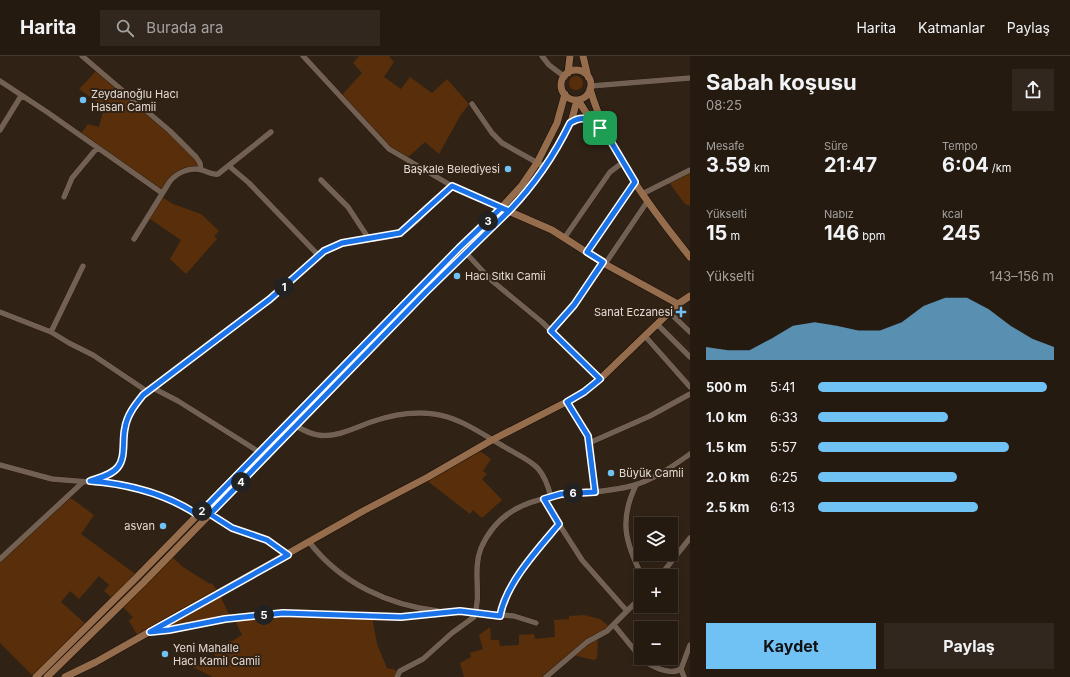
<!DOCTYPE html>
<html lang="tr">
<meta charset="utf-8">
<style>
body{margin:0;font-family:Inter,sans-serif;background:#31271e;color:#f1f3f6;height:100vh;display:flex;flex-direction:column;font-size:15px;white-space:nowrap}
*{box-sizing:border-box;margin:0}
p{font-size:13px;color:#a3a19f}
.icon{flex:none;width:22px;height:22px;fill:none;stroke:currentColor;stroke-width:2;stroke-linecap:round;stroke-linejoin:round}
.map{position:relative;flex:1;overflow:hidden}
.side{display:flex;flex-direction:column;background:#251a10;width:380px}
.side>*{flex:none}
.controls{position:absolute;left:634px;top:461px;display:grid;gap:8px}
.controls a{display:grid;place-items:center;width:44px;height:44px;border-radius:0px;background:#251a10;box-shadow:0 2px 6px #0003,0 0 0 1px #423830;font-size:20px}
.pin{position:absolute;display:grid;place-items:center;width:34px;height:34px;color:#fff;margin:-17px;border-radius:8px;box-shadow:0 2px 6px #0006}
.km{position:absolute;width:20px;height:20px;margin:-10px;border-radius:50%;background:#222;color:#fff;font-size:11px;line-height:20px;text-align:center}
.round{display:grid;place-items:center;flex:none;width:42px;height:42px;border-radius:0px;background:#31271e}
.headline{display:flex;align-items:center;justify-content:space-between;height:68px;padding:0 16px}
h1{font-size:22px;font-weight:700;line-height:30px}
.metrics{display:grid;grid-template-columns:repeat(3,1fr);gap:6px;height:68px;padding:4px 16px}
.metrics div{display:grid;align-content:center}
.metrics b{font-size:20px;font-weight:700}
.metrics small{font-size:11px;font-weight:400}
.metrics p{font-size:11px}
.chart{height:112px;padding:8px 16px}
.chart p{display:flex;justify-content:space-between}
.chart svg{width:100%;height:72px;margin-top:4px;fill:#70c1f4;opacity:.7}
.action{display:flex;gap:8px;margin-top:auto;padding:8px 16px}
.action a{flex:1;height:46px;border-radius:0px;background:#70c1f4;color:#111;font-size:16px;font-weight:700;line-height:46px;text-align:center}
.action a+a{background:#31271e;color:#f1f3f6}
ul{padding:0 16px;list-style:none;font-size:13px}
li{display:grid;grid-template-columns:64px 48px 1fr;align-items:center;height:30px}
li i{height:10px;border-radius:5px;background:#70c1f4}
header{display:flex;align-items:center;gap:24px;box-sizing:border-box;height:56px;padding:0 20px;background:#251a10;border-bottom:1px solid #423830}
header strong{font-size:19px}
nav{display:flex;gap:22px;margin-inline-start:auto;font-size:14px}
.search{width:280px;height:36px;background:#31271e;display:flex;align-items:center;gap:10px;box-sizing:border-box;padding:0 14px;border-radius:0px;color:#a3a19f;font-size:15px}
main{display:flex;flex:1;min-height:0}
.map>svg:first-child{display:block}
</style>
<header>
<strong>Harita</strong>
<div class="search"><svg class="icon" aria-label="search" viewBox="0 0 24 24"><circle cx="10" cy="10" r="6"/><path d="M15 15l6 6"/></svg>Burada ara</div>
<nav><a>Harita</a><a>Katmanlar</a><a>Paylaş</a></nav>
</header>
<main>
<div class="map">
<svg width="690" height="621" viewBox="0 0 690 621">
<rect width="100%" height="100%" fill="#312216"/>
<path fill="#582f0a" d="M359 0H389L394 6 384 21 401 33 410 21 432 37 447 23 469 48 460 60 439 98 425 86 406 103 389 93 341 40 362 17 353 7Z
M98 13 170 75 201 110 180 116 162 137 80 79 88 68 99 71 105 48 97 46 79 33Z
M569 27a7 7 0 1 1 14 0a7 7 0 1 1-14 0Z
M690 114V150L685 148 668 125Z
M160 140 173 148 201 158 219 175 214 180 217 183 186 218 170 203 181 184 147 161Z
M477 393 491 403 483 415 487 418 482 423 502 444 482 462 473 454 470 458 425 423Z
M68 440 94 459 81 478 138 520 114 544 104 535 109 529 99 520 79 543 70 535 61 546 88 570 34 621 0 587V503Z
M170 499 183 511 210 528 212 527 219 537 231 563 150 576 139 582 129 565 133 561 121 549Z
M262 559 372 561 377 588 387 612 400 615 397 621H213L191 610 216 605 213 589 232 585 242 579 234 562Z
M584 559 600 563 611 572 598 581 597 602 594 604 573 599 546 621H464L460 607 471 601 470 597 483 593 479 579 490 571 491 584H499L500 590 519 589V579L534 578 535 583 555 581 554 564 569 563V560Z"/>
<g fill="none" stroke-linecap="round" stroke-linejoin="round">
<g stroke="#180b03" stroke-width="6">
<path id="street" d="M82 0 170 75 196 101 200 107 201 114
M303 0 389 93 452 130 501 152
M542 0 549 9 565 21
M0 25 47 56 162 137
M591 30 690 22
M472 48 492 77 502 87 545 111
M570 67 581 62 592 64
M0 74 21 40
M229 110 249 127 319 200
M321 124 348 151 369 183
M642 138 690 114
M64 141 72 122 97 92
M565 181 610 116 622 107
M134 183 170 125C178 116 190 111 202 114 208 116 211 119 218 118L271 76
M587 196 635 126
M466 197 491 224 542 266 600 323
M605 208 647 146
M0 256 51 276 69 287 93 299 148 336
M669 256 690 276
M657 268 690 301
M551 275 574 249 603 206
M51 276 83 210
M645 280 690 331
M153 332 178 345 259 396
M567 346 588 380 595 436
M296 370C303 374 310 378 318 379 335 382 355 372 371 366 391 359 413 355 434 358 459 361 482 378 503 390 531 407 542 406 551 441
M589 387 650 360 690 338
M0 409 52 423 126 429 172 443 198 459
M90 425C99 422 112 419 118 411 126 401 122 384 125 372 127 359 135 349 143 339L270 243 325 195C347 180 375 187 399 178 412 173 439 140 452 130
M636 429C619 464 625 486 642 520
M543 443 582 504 627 555
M210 458 232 472 267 484 289 499
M310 487C341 527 388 549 438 555
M0 503 83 426
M660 520 690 482
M500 560C506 527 538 493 559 468
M614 569 641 602
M152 576 169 574 225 563 294 557 401 561 460 555 514 560 536 567
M641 602C650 610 669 620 681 613L690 589
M681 613 684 621
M397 621 400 615 423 603 452 577 474 561C482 539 472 514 481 492 509 428 578 444 631 430 652 425 673 410 690 398
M546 621 587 586 607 575 641 541"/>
</g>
<g stroke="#180b03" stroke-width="8">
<path id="secondary" d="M583 0 588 21
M561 29a15 15 0 1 1 30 0a15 15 0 1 1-30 0Z
M568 17 570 0
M590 33C609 97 649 150 690 201
M578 44 585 55 604 78
M506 154 552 174 605 208 678 248
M36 621 138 520 420 231 501 152 522 129 537 107 557 67 565 38
M47 621 144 526 426 236 521 143 545 111 558 89 572 63 577 44
M65 621 96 606 365 454 428 421 492 384 576 341 600 323 678 248 690 240"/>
</g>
<use href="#street" stroke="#726053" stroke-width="5.5"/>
<use href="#secondary" stroke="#956d4d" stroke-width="7"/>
</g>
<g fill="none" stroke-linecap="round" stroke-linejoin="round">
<g stroke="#fff" stroke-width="8">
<path id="route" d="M600 72C591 62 582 59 570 67 554 100 534 129 509 155L452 130 400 177 342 187 324 195 270 243 143 339C135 349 127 359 125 372 122 384 126 401 118 411 112 419 99 422 90 425 129 428 165 437 198 459L459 192 501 152 509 155 426 236 210 458 232 472 267 484 288 499 150 576 169 574 225 563 283 557 401 561 460 555 500 560C506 527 538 493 559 468L544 443 561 438 595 436 588 380 567 346 584 336 600 323 551 275 574 249 603 206 587 196 635 126 610 84 600 72"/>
</g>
<use href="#route" stroke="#1a73e8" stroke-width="5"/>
</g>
<g fill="#70c1f4" stroke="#312216" stroke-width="1.5">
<circle cx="83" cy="44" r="4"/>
<circle cx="508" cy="113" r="4"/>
<circle cx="457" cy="220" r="4"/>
<path d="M679 250h4v4h4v4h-4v4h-4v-4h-4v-4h4z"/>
<circle cx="611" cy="417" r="4"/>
<circle cx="163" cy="470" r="4"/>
<circle cx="165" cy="598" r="4"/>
</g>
<g text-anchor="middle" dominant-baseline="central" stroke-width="4" stroke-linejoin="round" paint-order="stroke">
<g font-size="11" fill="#e6dcd4" stroke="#312216" text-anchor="start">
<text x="91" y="38">Zeydanoğlu Hacı<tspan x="91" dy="13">Hasan Camii</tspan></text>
<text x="500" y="113" text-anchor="end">Başkale Belediyesi</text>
<text x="465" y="220">Hacı Sıtkı Camii</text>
<text x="673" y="256" text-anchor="end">Sanat Eczanesi</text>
<text x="619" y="417">Büyük Camii</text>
<text x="155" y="470" text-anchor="end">asvan</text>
<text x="173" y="592">Yeni Mahalle<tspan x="173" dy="13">Hacı Kamil Camii</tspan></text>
</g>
</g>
</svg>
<div class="controls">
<a><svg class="icon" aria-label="layers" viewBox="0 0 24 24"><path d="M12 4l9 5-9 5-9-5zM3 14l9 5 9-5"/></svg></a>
<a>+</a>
<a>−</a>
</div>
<div class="pin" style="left:600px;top:72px;background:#1e9e55"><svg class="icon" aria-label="arrive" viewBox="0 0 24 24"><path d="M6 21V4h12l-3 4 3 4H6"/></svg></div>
<b class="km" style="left:284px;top:231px">1</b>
<b class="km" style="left:202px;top:455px">2</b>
<b class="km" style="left:488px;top:165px">3</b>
<b class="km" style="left:241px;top:426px">4</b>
<b class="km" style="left:264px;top:559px">5</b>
<b class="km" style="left:573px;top:437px">6</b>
</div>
<section class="side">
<div class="headline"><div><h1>Sabah koşusu</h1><p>08:25</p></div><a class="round"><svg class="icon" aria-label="share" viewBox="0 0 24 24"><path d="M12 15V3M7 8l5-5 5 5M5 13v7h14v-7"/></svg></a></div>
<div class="metrics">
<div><p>Mesafe</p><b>3.59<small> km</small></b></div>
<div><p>Süre</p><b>21:47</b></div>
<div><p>Tempo</p><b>6:04<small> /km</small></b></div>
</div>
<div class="metrics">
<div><p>Yükselti</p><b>15<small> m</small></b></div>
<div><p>Nabız</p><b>146<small> bpm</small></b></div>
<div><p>kcal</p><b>245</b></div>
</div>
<div class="chart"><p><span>Yükselti</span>143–156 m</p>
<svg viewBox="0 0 160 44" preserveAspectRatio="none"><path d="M0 44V36L10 38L20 38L30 31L40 23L50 21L60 23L70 26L80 26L90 21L100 11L110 6L120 6L130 13L140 23L150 31L160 36V44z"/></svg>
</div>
<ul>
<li><b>500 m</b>5:41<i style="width:97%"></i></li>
<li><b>1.0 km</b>6:33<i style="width:55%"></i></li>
<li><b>1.5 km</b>5:57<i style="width:81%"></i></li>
<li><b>2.0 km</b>6:25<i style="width:59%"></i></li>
<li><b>2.5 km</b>6:13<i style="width:68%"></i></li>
</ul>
<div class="action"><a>Kaydet</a><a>Paylaş</a></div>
</section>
</main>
